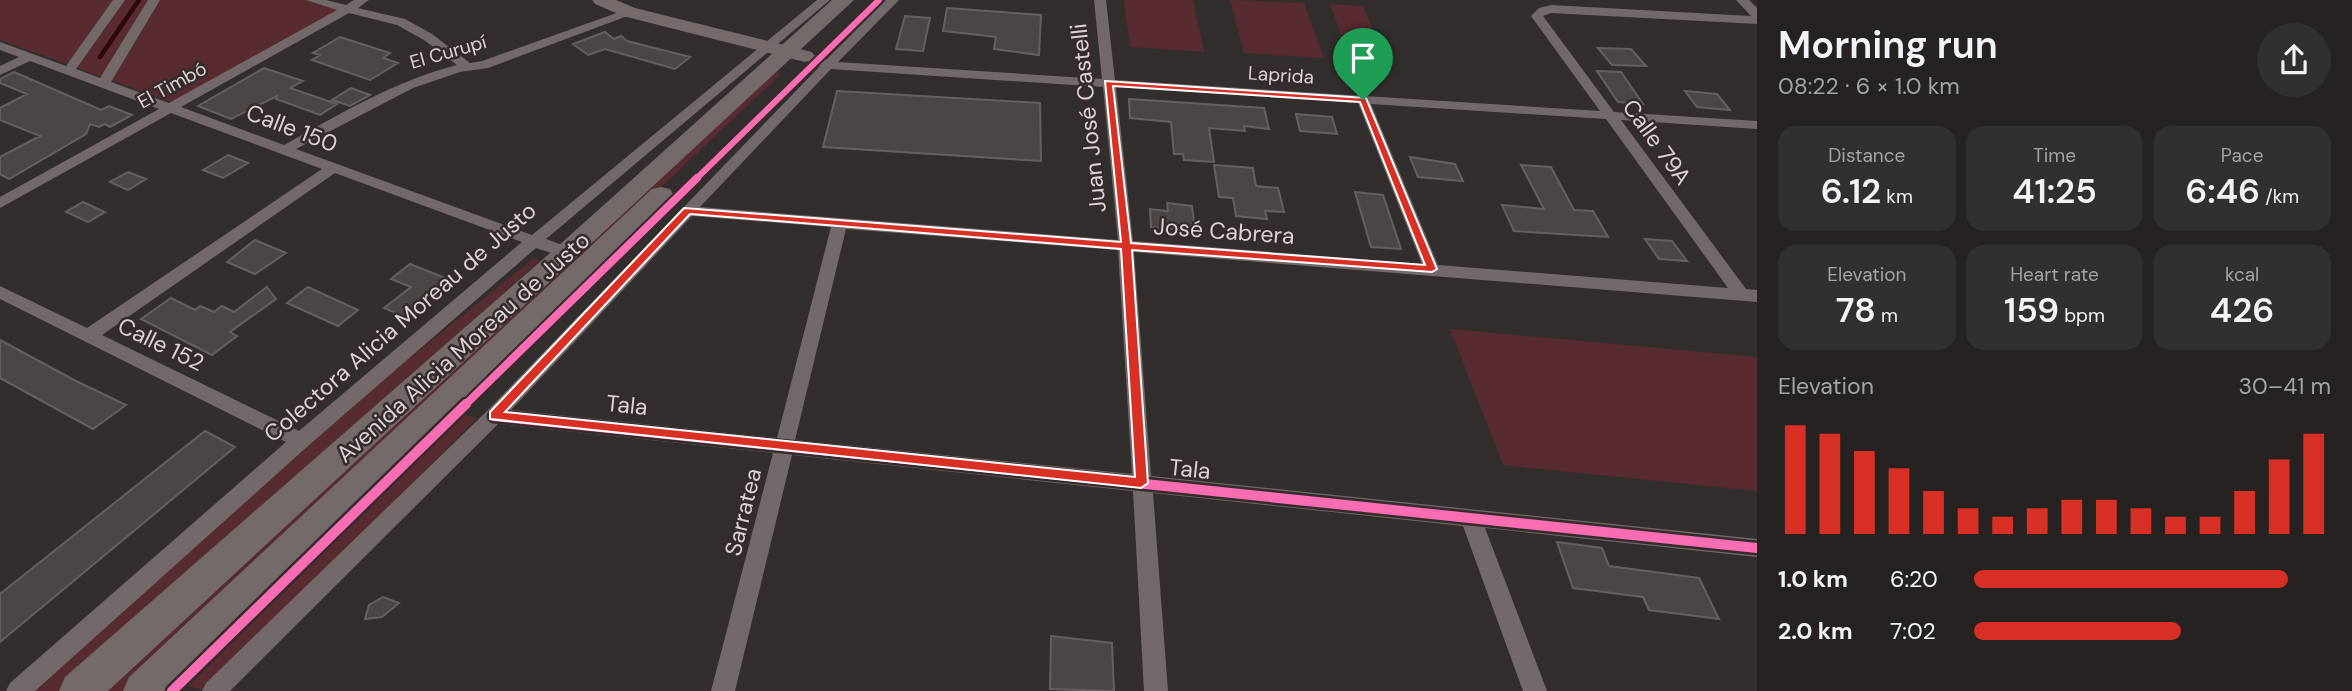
<!DOCTYPE html>
<meta charset="utf-8">
<style>
body{margin:0;font-family:"DM Sans",sans-serif;background:#322f2f;color:#f1f3f6;height:100vh;display:flex;flex-direction:column;font-size:26px;white-space:nowrap}
*{box-sizing:border-box;margin:0}
p{font-size:23px;color:#a4a4a5}
.icon{flex:none;width:38px;height:38px;fill:none;stroke:currentColor;stroke-width:2;stroke-linecap:round;stroke-linejoin:round}
.map{position:relative;flex:1;overflow:hidden}
.details{display:flex;flex-direction:column;background:#262222;width:595px}
.details>*{flex:none}
.pin{position:absolute;display:grid;place-items:center;width:60px;height:60px;color:#fff;margin:-72px -30px;border-radius:50% 50% 50% 0;rotate:-45deg;box-shadow:0 0 7px #0007}
.pin .icon{rotate:45deg}
.round{display:grid;place-items:center;flex:none;width:74px;height:74px;border-radius:37px;background:#322f2f}
.headline{display:flex;align-items:center;justify-content:space-between;height:119px;padding:0 21px}
h1{font-size:38px;font-weight:600;line-height:52px}
.figures{display:grid;grid-template-columns:repeat(3,1fr);gap:10px;height:119px;padding:7px 21px}
.figures div{display:grid;align-content:center;border-radius:18px;background:#322f2f;text-align:center}
.figures b{font-size:35px;font-weight:600}
.figures small{font-size:19px;font-weight:400}
.figures p{font-size:19px}
.chart{height:196px;padding:14px 21px}
.chart p{display:flex;justify-content:space-between}
.chart svg{width:100%;height:126px;margin-top:7px;stroke:#d93025;stroke-width:6}
ul{padding:0 21px;list-style:none;font-size:23px}
li{display:grid;grid-template-columns:112px 84px 1fr;align-items:center;height:52px}
li i{height:18px;border-radius:9px;background:#d93025}
main{display:flex;flex:1;min-height:0}
.map>svg:first-child{display:block}
</style>
<main>
<div class="map">
<svg width="1757" height="691" viewBox="0 0 1757 691">
<rect width="100%" height="100%" fill="#332e2e"/>
<path fill="#572b30" d="M0 0H306L341 10 174 103 0 40Z
M1124 0H1193L1204 52 1130 47Z
M1230 0 1304 3 1324 58 1244 53Z
M1330 4 1363 6 1376 37 1341 35Z
M1340 37 1376 40 1390 74 1353 71Z
M775 73 781 74 127 691H97Z
M534 258 539 261 63 691H30L386 377Z
M1450 329 1757 357V491L1503 465Z
M464 414 477 418 206 691 188 686Z"/>
<g fill="none" stroke-linecap="round" stroke-linejoin="round">
<path stroke="#2e070d" stroke-width="4.5" d="M100 57 139 0"/>
</g>
<path fill="#4a4546" stroke="#646060" stroke-width="2" d="M947 8 1041 15 1039 55 994 49 996 37 943 31Z
M905 16 930 18 923 51 896 49Z
M605 32 614 39 621 36 627 41 690 57 675 69 605 49 588 55 573 44Z
M340 37 390 53 383 58 398 63 370 80 312 60 320 55 313 53Z
M1598 48 1631 49 1646 66 1612 65Z
M264 68 303 81 290 88 337 104 320 115 276 99 277 96 231 119 198 106Z
M1597 71 1621 72 1643 104 1618 102Z
M14 72 101 110 109 106 132 115 110 127 105 124 99 127 90 124 86 134 9 179 0 174V157L40 136 0 120V108L27 94 0 83V79Z
M351 88 370 95 350 106 332 100Z
M837 91 1040 103 1041 161 823 147Z
M1685 91 1717 94 1730 110 1697 107Z
M1129 99 1264 108 1269 129 1244 126 1245 131 1209 128 1214 162 1184 160 1183 154H1174L1171 122 1130 118Z
M1296 114 1332 117 1337 134 1300 131Z
M228 155 248 163 223 178 203 170Z
M1410 157 1455 164 1463 181 1418 177Z
M1214 165 1253 168 1256 186 1278 188 1284 212 1265 211 1267 219 1236 216 1233 198 1219 197Z
M1521 165 1551 167 1574 210 1593 211 1608 237 1514 231 1502 205 1544 209Z
M128 172 146 179 128 190 110 182Z
M1355 192 1383 195 1401 249 1371 247Z
M83 202 105 212 88 222 66 212Z
M1167 203 1192 206 1195 231 1151 227 1150 209 1168 211Z
M1645 239 1672 241 1687 261 1659 259Z
M255 240 286 253 255 274 227 262Z
M410 264 448 279 403 316 384 308 411 287 391 279Z
M267 287 276 299 230 332 237 336 212 355 141 319 171 298 195 310 200 306 214 312 222 306 234 312Z
M308 287 358 310 338 326 287 303Z
M0 340 74 380 126 405 93 429 0 378Z
M205 431 235 447 0 642V594Z
M1557 542 1602 548 1609 566 1699 578 1719 619 1649 610 1643 597 1573 588Z
M383 597 399 603 382 617 365 619 369 605Z
M1051 636 1112 643 1114 691 1050 689Z"/>
<g fill="none" stroke-linecap="round" stroke-linejoin="round">
<path fill="#73696a" fill-rule="evenodd" d="M113 0H125L76 69 100 78 148 0H160L111 82 169 103 337 10 306 0H326L346 5 354 0H369L358 8 405 19 432 34 470 63 482 61 625 10H633V14L488 68 460 72 413 88 296 149 532 235 817 0H830L546 239 573 249 575 253 573 257 567 258 536 248 308 446 35 691H6L10 683 286 442 0 299V286L87 328 322 169 171 113 0 208V197L159 109 30 61 0 75V66L19 57 0 50V42L66 66ZM349 13 397 25 424 40 457 65C394 81 340 114 284 145L181 107ZM335 173 522 242 299 431 102 335Z
M886 0H899L838 62 1102 79 1094 0H1106L1115 80 1600 111 1531 16 1539 8 1551 5 1751 16 1736 0H1749L1757 8V24L1551 13 1543 16 1614 112 1757 121V129L1621 120 1746 289 1757 290V302L1134 252 1151 476 1757 539V557L1485 528 1547 691H1523L1463 526 1153 493 1168 691H1144L1133 491 792 455 735 691H711L773 453 498 424 230 691H202L206 683 487 411 820 66 801 59V53H809L826 60ZM831 69 1103 87 1118 240 700 207ZM1116 87 1358 103 1422 264 1133 241ZM1371 104 1606 119 1728 288 1438 265ZM692 216 831 227 777 438 511 410ZM846 229 1118 250 1132 474 795 440Z"/>
<path fill="#766a6b" fill-rule="evenodd" d="M592 0H616L635 8 812 52 814 56 805 62 623 16 595 4Z"/>
<path fill="#746a6a" fill-rule="evenodd" d="M832 0H854L108 691H59L65 677 557 247Z
M661 187 670 189 674 195 670 201 171 691H123L129 677 652 189Z"/>
<g stroke="#362b2b" stroke-width="10">
<path id="cycleway-far2" d="M695 180 879 0"/>
</g>
<g stroke="#362b2b" stroke-width="12">
<path id="cycleway-far1" d="M464 406 697 178"/>
</g>
<g stroke="#362b2b" stroke-width="15">
<path id="cycleway" d="M494 416 1757 548
M172 691 466 404"/>
</g>
<use href="#cycleway-far2" stroke="#f96db3" stroke-width="6"/>
<use href="#cycleway-far1" stroke="#f96db3" stroke-width="8"/>
<use href="#cycleway" stroke="#f96db3" stroke-width="10"/>
</g>
<path fill="#d93025" stroke="#fff" stroke-width="2" fill-rule="evenodd" d="M1105 81 1366 98 1437 269 1432 272 1132 250 1148 483 1141 488 490 419V412L684 208 1121 242ZM1113 86 1360 102 1425 265 1131 243ZM690 214 1121 249 1135 477 505 412Z"/>
<g text-anchor="middle" dominant-baseline="central" stroke-width="5" stroke-linejoin="round" paint-order="stroke">
<g font-size="19" fill="#dbd3d4" stroke="#362b2b">
<text transform="translate(448 52) rotate(-16)">El Curupí</text>
<text transform="translate(1281 75) rotate(4)">Laprida</text>
<text transform="translate(172 85) rotate(-29)">El Timbó</text>
</g>
<g font-size="23" fill="#dbd3d4" stroke="#362b2b">
<text transform="translate(1088 118) rotate(-96)">Juan José Castelli</text>
<text transform="translate(292 128) rotate(21)">Calle 150</text>
<text transform="translate(1657 142) rotate(54)">Calle 79A</text>
<text transform="translate(1224 231) rotate(4)">José Cabrera</text>
<text transform="translate(400 322) rotate(-41)">Colectora Alicia Moreau de Justo</text>
<text transform="translate(161 344) rotate(26)">Calle 152</text>
<text transform="translate(463 347) rotate(-42)">Avenida Alicia Moreau de Justo</text>
<text transform="translate(627 405) rotate(6)">Tala</text>
<text transform="translate(1190 469) rotate(6)">Tala</text>
<text transform="translate(743 512) rotate(-76)">Sarratea</text>
</g>
</g>
</svg>
<div class="pin" style="left:1363px;top:100px;background:#1e9e55"><svg class="icon" aria-label="arrive" viewBox="0 0 24 24"><path d="M6 21V4h12l-3 4 3 4H6"/></svg></div>
</div>
<section class="details">
<div class="headline"><div><h1>Morning run</h1><p>08:22 · 6 × 1.0 km</p></div><a class="round"><svg class="icon" aria-label="share" viewBox="0 0 24 24"><path d="M12 15V3M7 8l5-5 5 5M5 13v7h14v-7"/></svg></a></div>
<div class="figures">
<div><p>Distance</p><b>6.12<small> km</small></b></div>
<div><p>Time</p><b>41:25</b></div>
<div><p>Pace</p><b>6:46<small> /km</small></b></div>
</div>
<div class="figures">
<div><p>Elevation</p><b>78<small> m</small></b></div>
<div><p>Heart rate</p><b>159<small> bpm</small></b></div>
<div><p>kcal</p><b>426</b></div>
</div>
<div class="chart"><p><span>Elevation</span>30–41 m</p>
<svg viewBox="0 0 160 44" preserveAspectRatio="none"><path d="M5 44V6M15 44V9M25 44V15M35 44V21M45 44V29M55 44V35M65 44V38M75 44V35M85 44V32M95 44V32M105 44V35M115 44V38M125 44V38M135 44V29M145 44V18M155 44V9"/></svg>
</div>
<ul>
<li><b>1.0 km</b>6:20<i style="width:88%"></i></li>
<li><b>2.0 km</b>7:02<i style="width:58%"></i></li>
</ul>
</section>
</main>
